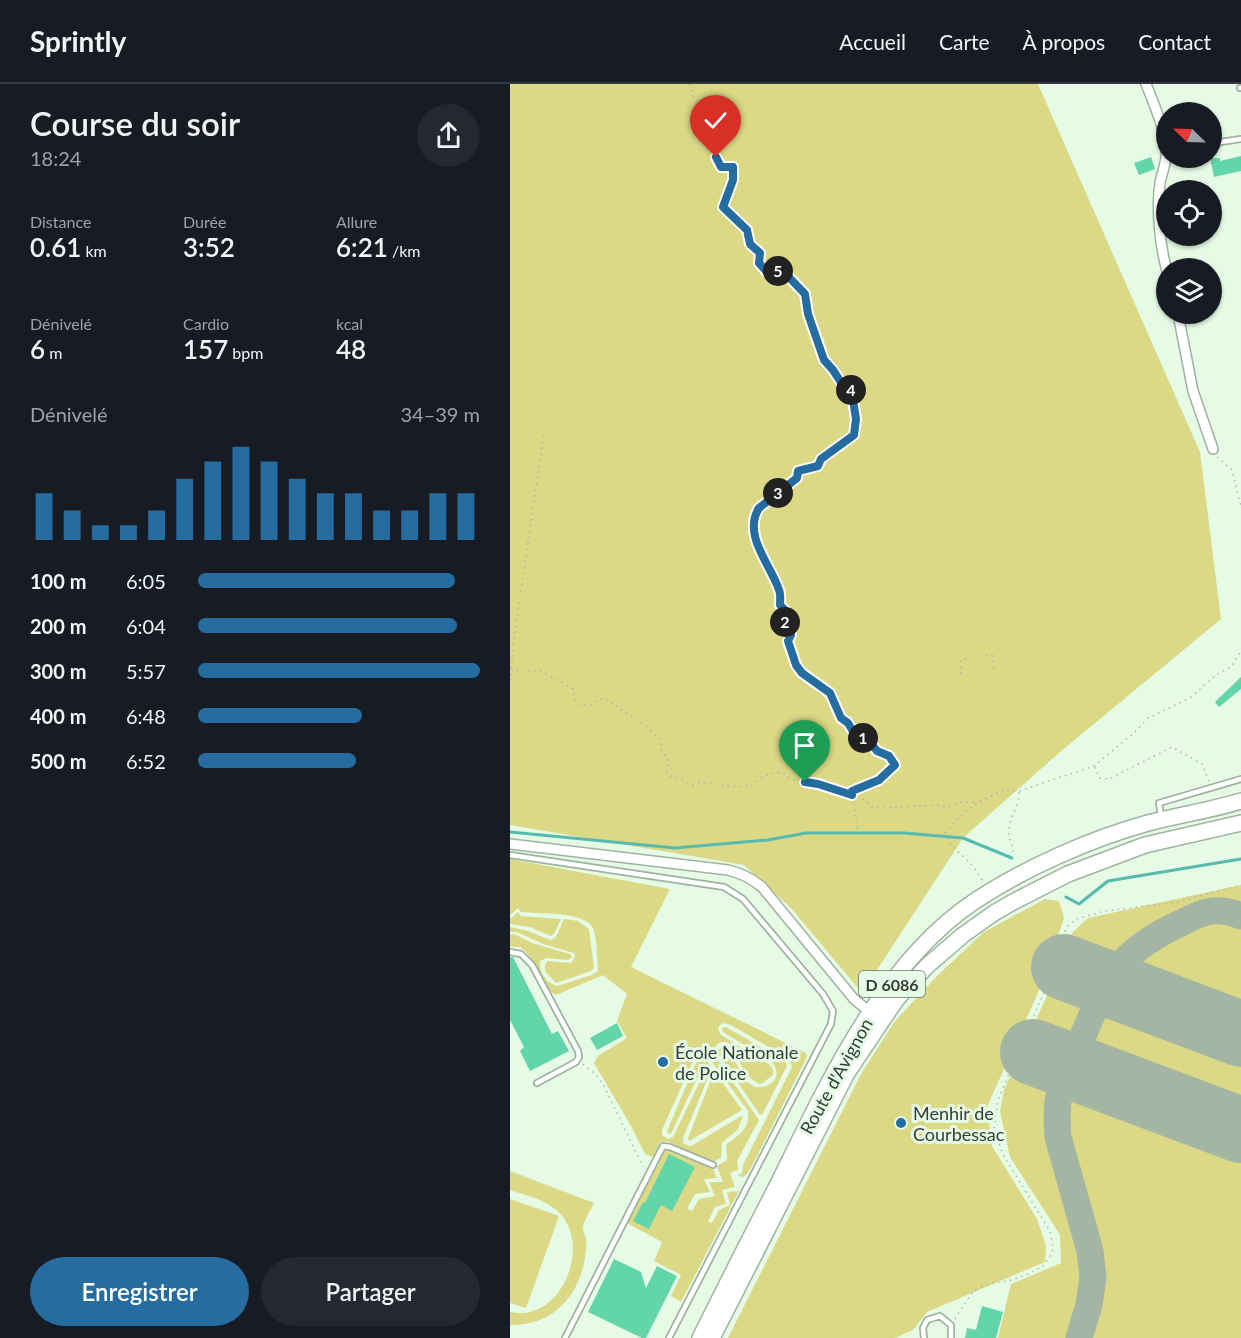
<!DOCTYPE html>
<html lang="fr">
<meta charset="utf-8">
<style>
body{margin:0;font-family:Lato,sans-serif;background:#242831;color:#f1f3f6;height:100vh;display:flex;flex-direction:column;font-size:22px;white-space:nowrap}
*{box-sizing:border-box;margin:0}
p{font-size:20px;color:#9ea1a6}
.icon{flex:none;width:33px;height:33px;fill:none;stroke:currentColor;stroke-width:2;stroke-linecap:round;stroke-linejoin:round}
.map{position:relative;flex:1;overflow:hidden}
.details{display:flex;flex-direction:column;background:#171b24;width:510px}
.details>*{flex:none}
.needle{width:39px;rotate:293deg}
.tools{position:absolute;left:646px;top:18px;display:grid;gap:12px}
.tools a{display:grid;place-items:center;width:66px;height:66px;border-radius:50%;background:#171b24;box-shadow:0 2px 4px #0004;font-size:30px}
.pin{position:absolute;display:grid;place-items:center;width:51px;height:51px;color:#fff;margin:-62px -26px;border-radius:50% 50% 50% 0;rotate:-45deg;box-shadow:0 0 6px #0007}
.pin .icon{rotate:45deg}
.km{position:absolute;width:30px;height:30px;margin:-15px;border-radius:50%;background:#222;color:#fff;font-size:16px;line-height:30px;text-align:center}
.round{display:grid;place-items:center;flex:none;width:63px;height:63px;border-radius:32px;background:#242831}
.overview{display:flex;align-items:center;justify-content:space-between;height:102px;padding:0 30px}
h1{font-size:33px;font-weight:600;line-height:45px}
.stats{display:grid;grid-template-columns:repeat(3,1fr);gap:9px;height:102px;padding:6px 30px}
.stats div{display:grid;align-content:center}
.stats b{font-size:26px;font-weight:600}
.stats small{font-size:16px;font-weight:400}
.stats p{font-size:16px}
.chart{height:168px;padding:12px 30px}
.chart p{display:flex;justify-content:space-between}
.chart svg{width:100%;height:108px;margin-top:6px;stroke:#256ca0;stroke-width:6}
.cta{display:flex;gap:12px;margin-top:auto;padding:12px 30px}
.cta a{flex:1;height:69px;border-radius:36px;background:#256ca0;color:#fff;font-size:24px;font-weight:600;line-height:69px;text-align:center}
.cta a+a{background:#242831;color:#f1f3f6}
ul{padding:0 30px;list-style:none;font-size:20px}
li{display:grid;grid-template-columns:96px 72px 1fr;align-items:center;height:45px}
li i{height:15px;border-radius:8px;background:#256ca0}
header{display:flex;align-items:center;gap:36px;box-sizing:border-box;height:84px;padding:0 30px;background:#171b24;border-bottom:2px solid #363941}
header strong{font-size:28px}
nav{display:flex;gap:33px;margin-inline-start:auto;font-size:21px}
main{display:flex;flex:1;min-height:0}
.map>svg:first-child{display:block}
</style>
<header>
<strong>Sprintly</strong>
<nav><a>Accueil</a><a>Carte</a><a>À propos</a><a>Contact</a></nav>
</header>
<main>
<section class="details">
<div class="overview"><div><h1>Course du soir</h1><p>18:24</p></div><a class="round"><svg class="icon" aria-label="share" viewBox="0 0 24 24"><path d="M12 15V3M7 8l5-5 5 5M5 13v7h14v-7"/></svg></a></div>
<div class="stats">
<div><p>Distance</p><b>0.61<small> km</small></b></div>
<div><p>Durée</p><b>3:52</b></div>
<div><p>Allure</p><b>6:21<small> /km</small></b></div>
</div>
<div class="stats">
<div><p>Dénivelé</p><b>6<small> m</small></b></div>
<div><p>Cardio</p><b>157<small> bpm</small></b></div>
<div><p>kcal</p><b>48</b></div>
</div>
<div class="chart"><p><span>Dénivelé</span>34–39 m</p>
<svg viewBox="0 0 160 44" preserveAspectRatio="none"><path d="M5 44V25M15 44V32M25 44V38M35 44V38M45 44V32M55 44V19M65 44V12M75 44V6M85 44V12M95 44V19M105 44V25M115 44V25M125 44V32M135 44V32M145 44V25M155 44V25"/></svg>
</div>
<ul>
<li><b>100 m</b>6:05<i style="width:91%"></i></li>
<li><b>200 m</b>6:04<i style="width:92%"></i></li>
<li><b>300 m</b>5:57<i style="width:100%"></i></li>
<li><b>400 m</b>6:48<i style="width:58%"></i></li>
<li><b>500 m</b>6:52<i style="width:56%"></i></li>
</ul>
<div class="cta"><a>Enregistrer</a><a>Partager</a></div>
</section>
<div class="map">
<svg width="731" height="1254" viewBox="0 0 731 1254">
<rect width="100%" height="100%" fill="#e5fbe6"/>
<path fill="#dbd985" d="M0 0H528L690 368 711 535 550 668 453 754 352 909 281 824 234 781 0 741Z
M0 775 160 805 121 883 296 969 297 973 241 1084 237 1090 233 1093 227 1091 232 1089 233 1081 282 983 279 975 221 941 212 939 208 944 211 951 260 981 263 986V991L251 1000C232 994 230 973 219 959 210 956 205 960 203 969L249 1036 227 1077 228 1086 220 1089 225 1103 212 1106 216 1120 205 1123 198 1138 202 1139 209 1126 220 1121 217 1108 229 1107 171 1218 161 1212 171 1191 144 1177 152 1158 117 1139 156 1065 202 1083 207 1094 194 1095 200 1108 185 1110 177 1125 182 1127 189 1115 205 1112 199 1098H213L207 1082 217 1076 216 1061C227 1051 240 1047 238 1027L194 967 187 968 152 1046V1051L158 1055 163 1053 194 989 198 994 173 1054 174 1060 181 1062 233 1031 228 1045 212 1059 211 1074 203 1078 157 1057 150 1058 143 1073 135 1070 121 1042 84 979 88 972 117 954 107 937 117 910 93 891 46 911C30 903 28 875 10 863H0V851L4 850 22 859 60 870 62 873 58 876 37 874 30 877C29 888 36 899 47 902L82 891 88 887C87 875 87 854 83 844 75 827 28 830 11 828L8 824 0 831Z
M731 801V1254H488L501 1200 551 1179 550 1151 500 1073 490 1028 494 1006 535 916 562 849 578 834Z
M535 815 549 817 554 834 531 902 477 1023 482 1062 527 1135 536 1162 535 1178 417 1228 403 1246 385 1254H218L351 990 385 937 428 891 474 848Z
M8 828 11 832 51 835 44 850 41 852 20 843 0 840V835Z
M54 835 68 837 79 845 84 884 81 887 46 899 35 887V880L38 877 61 879 65 873 64 869 33 860 7 848H0V843L15 846 41 856 46 853Z
M216 943 275 977 277 982 252 1031H250L207 968 211 963 218 964 236 997 245 1003C261 1005 274 992 262 978L213 948 212 944Z
M193 971 232 1026 179 1057 178 1054 202 993 198 985 190 988 161 1050 158 1049 157 1047 189 972Z
M0 1087 84 1119C81 1126 73 1137 73 1145 73 1148 75 1151 76 1154 77 1160 76 1167 75 1173 69 1213 42 1242 0 1241V1228C7 1229 16 1230 23 1227 58 1216 75 1162 53 1133 41 1117 18 1112 0 1106Z
M0 1115 49 1132 16 1224 0 1219Z"/>
<g fill="none" stroke-linecap="round" stroke-linejoin="round">
<path stroke="#56bbae" stroke-width="3" d="M0 748 165 764 258 756 296 749H394L453 754 502 774
M556 813 569 820 598 797 731 775"/>
<path stroke="#a4b5a4" stroke-width="27" d="M569 1254 579 1221 583 1193 580 1167 548 1053C547 1040 546 1026 549 1012 554 995 562 978 569 961 582 932 592 901 614 877 630 860 650 849 671 839 694 827 706 822 731 832"/>
<path stroke="#a4b5a4" stroke-width="66" d="M554 883 731 950
M523 968 731 1046"/>
</g>
<path fill="#62d5aa" d="M731 72V87L704 93 700 74H710V77Z
M641 73 645 85 629 91 624 79Z
M731 593V605L709 623 705 618Z
M0 873H3L42 950 48 947 59 967 20 987 10 967 14 963 0 936Z
M107 939 113 952 87 966 80 954Z
M159 1070 185 1083 162 1127 151 1121 139 1145 123 1137 133 1118 135 1119Z
M104 1175 131 1188 136 1204 147 1182 167 1192 136 1254H132L78 1228Z
M472 1222 493 1228 486 1254H455L457 1244 466 1246Z"/>
<g fill="none" stroke-linecap="round" stroke-linejoin="round">
<g stroke="#9fb4a0" stroke-width="8">
<path id="service" d="M730 4H731
M704 59 731 55
M651 732 649 719 731 695
M0 771 214 803 233 815 313 910 323 927 321 940 159 1254
M0 868 11 870 22 881 68 967 69 973 66 978 27 999
M55 1254 153 1062 160 1063 203 1081
M414 1254 413 1244 417 1236 430 1232 441 1241V1254"/>
</g>
<g stroke="#9fb4a0" stroke-width="12">
<path id="minor" d="M636 0C644 20 655 45 656 67 657 78 652 88 650 99 646 124 650 162 657 187
M668 230 683 307 703 365
M0 760 218 786C231 789 241 794 252 803L344 915 361 929"/>
</g>
<g stroke="#9fb4a0" stroke-width="18">
<path id="primary" d="M190 1254C215 1204 240 1154 266 1104 315 1005 370 880 465 817 515 784 580 755 638 739 669 731 701 726 731 717
M202 1254 337 989 386 916 417 882 453 851 484 829 503 818 558 790 635 761 731 739"/>
</g>
<path stroke="#a7b8a8" stroke-width="1.5" stroke-dasharray="1.5 4.5" stroke-linecap="butt" d="M180 0 183 12C195 19 202 53 207 67L206 73 211 83H223V96L213 123 237 146 240 160 250 169 249 179 257 188 273 187 295 210 298 230 314 276 323 286 334 303H339L345 312 343 316 346 335 344 351 311 375 308 382 288 387 287 394 249 424C232 451 261 481 269 506 271 510 270 516 270 521L275 526 273 534 281 551 278 557 286 581 292 589 320 609 331 634 338 640 344 649 359 658 367 667 379 672 385 681 369 696 342 707 348 749
M707 373 722 386 731 423
M476 572 482 571 485 587
M1 585 13 588 29 586 63 605 65 617 70 621H81L89 615H95L137 643 151 657V665L158 674 157 688 162 693 169 694 183 701 191 698 226 703 241 702 251 694 265 688 273 689 283 696 308 700 331 707 355 716 362 723 371 724 427 721 439 723 453 718 467 719
M451 590V576L457 574
M0 597 3 561 34 349
M585 683 589 694 599 695 662 663 692 680 699 698
M502 774C505 763 498 756 499 745 500 732 510 721 509 708
M472 796C467 789 463 781 457 776 447 767 440 762 435 749L453 729 467 719 493 706 509 707 584 682 624 649 638 634 680 614 706 591 722 582 731 567
M73 980 85 990 93 1000 133 1083
M445 1235 463 1207 480 1199 498 1197 516 1191 533 1182 541 1171 543 1163 540 1147 493 1071 484 1044 488 1016 535 906 556 844 566 835 595 827 668 818 731 801"/>
<use href="#service" stroke="#fff" stroke-width="4.5"/>
<use href="#minor" stroke="#fff" stroke-width="9"/>
<use href="#primary" stroke="#fff" stroke-width="15"/>
</g>
<g fill="none" stroke-linecap="round" stroke-linejoin="round">
<g stroke="#fff" stroke-width="12">
<path id="route" d="M206 73 211 83H223V96L213 123 237 146 240 160 250 169 249 179 257 188 273 187 295 210 298 230 314 276 323 286 334 303H339L345 312 343 316 346 335 344 351 311 375 308 382 288 387 287 394 249 424C232 451 261 481 269 506 271 510 270 516 270 521L275 526 273 534 281 551 278 557 286 581 292 589 320 609 331 634 338 639 344 649 360 658 367 667 379 672 385 681 369 696 342 707V711L308 700 295 698"/>
</g>
<use href="#route" stroke="#256ca0" stroke-width="8"/>
</g>
<g fill="#256ca0" stroke="#e5fbe6" stroke-width="2">
<circle cx="153" cy="978" r="6"/>
<circle cx="391" cy="1039" r="6"/>
</g>
<g text-anchor="middle" dominant-baseline="central" stroke-width="6" stroke-linejoin="round" paint-order="stroke">
<rect fill="#e5fbe6" stroke="#6a776b" stroke-width="1.5" x="349" y="887" width="66" height="26" rx="4.5"/>
<g font-size="16" font-weight="bold" fill="#363e36">
<text x="382" y="900">D 6086</text>
</g>
<g font-size="18" fill="#363e36" stroke="#e5fbe6" text-anchor="start">
<text x="165" y="968">École Nationale<tspan x="165" dy="21">de Police</tspan></text>
<text x="403" y="1029">Menhir de<tspan x="403" dy="21">Courbessac</tspan></text>
</g>
<g font-size="18" fill="#363e36" stroke="#e5fbe6">
<text transform="translate(326 992) rotate(-61)">Route d'Avignon</text>
</g>
</g>
</svg>
<div class="tools">
<a><svg class="needle" viewBox="-14 -14 28 28"><path d="M0-13l5 13h-10z" fill="#e53935"/><path d="M0 13l5-13h-10z" fill="#9ea1a6"/></svg></a>
<a><svg class="icon" aria-label="locate" viewBox="0 0 24 24"><circle cx="12" cy="12" r="6"/><path d="M12 2v4M12 18v4M2 12h4M18 12h4"/></svg></a>
<a><svg class="icon" aria-label="layers" viewBox="0 0 24 24"><path d="M12 4l9 5-9 5-9-5zM3 14l9 5 9-5"/></svg></a>
</div>
<div class="pin" style="left:295px;top:698px;background:#1e9e55"><svg class="icon" aria-label="arrive" viewBox="0 0 24 24"><path d="M6 21V4h12l-3 4 3 4H6"/></svg></div>
<div class="pin" style="left:206px;top:73px;background:#d93025"><svg class="icon" aria-label="check" viewBox="0 0 24 24"><path d="M5 12l5 5 9-10"/></svg></div>
<b class="km" style="left:353px;top:654px">1</b>
<b class="km" style="left:275px;top:538px">2</b>
<b class="km" style="left:268px;top:409px">3</b>
<b class="km" style="left:341px;top:306px">4</b>
<b class="km" style="left:268px;top:187px">5</b>
</div>
</main>
